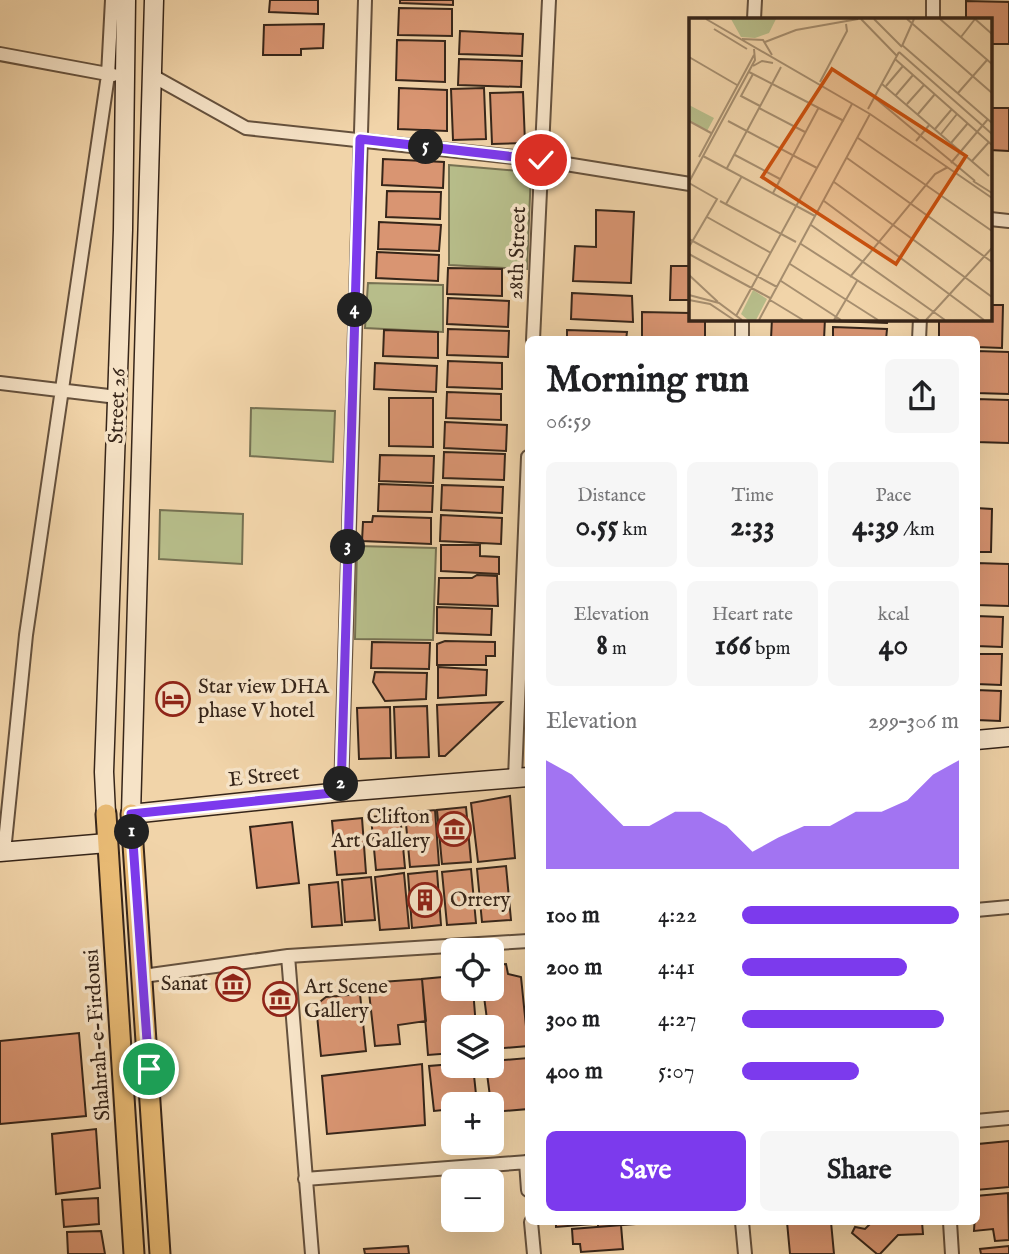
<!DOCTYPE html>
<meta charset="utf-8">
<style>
body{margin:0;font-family:"IM FELL English",serif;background:#f6f6f6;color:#202124;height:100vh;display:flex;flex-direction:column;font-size:26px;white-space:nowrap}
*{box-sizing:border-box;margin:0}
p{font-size:23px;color:#757577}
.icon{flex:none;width:38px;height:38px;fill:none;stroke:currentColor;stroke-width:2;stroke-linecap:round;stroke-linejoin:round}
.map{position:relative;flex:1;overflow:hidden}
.details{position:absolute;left:525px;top:336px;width:455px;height:889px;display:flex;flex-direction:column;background:#fff;border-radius:10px;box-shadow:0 7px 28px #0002}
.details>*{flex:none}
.buttons{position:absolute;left:441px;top:938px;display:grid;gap:14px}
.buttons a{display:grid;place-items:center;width:63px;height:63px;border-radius:10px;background:#fff;box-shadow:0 7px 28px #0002;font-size:35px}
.pin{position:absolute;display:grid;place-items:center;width:60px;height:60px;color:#fff;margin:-30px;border:4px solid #fff;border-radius:50%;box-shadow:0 2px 7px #0007}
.km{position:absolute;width:35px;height:35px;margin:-18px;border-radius:50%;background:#222;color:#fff;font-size:19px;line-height:35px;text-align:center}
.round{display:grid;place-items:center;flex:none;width:74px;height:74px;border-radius:10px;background:#f6f6f6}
.overview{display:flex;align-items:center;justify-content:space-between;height:119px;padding:0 21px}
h1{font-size:38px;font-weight:700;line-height:52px}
.figures{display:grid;grid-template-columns:repeat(3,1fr);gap:10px;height:119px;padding:7px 21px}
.figures div{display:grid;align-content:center;border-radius:10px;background:#f6f6f6;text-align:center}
.figures b{font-size:30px;font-weight:700}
.figures small{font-size:19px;font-weight:400}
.figures p{font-size:19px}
.chart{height:196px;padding:14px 21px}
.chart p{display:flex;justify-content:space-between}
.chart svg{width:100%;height:126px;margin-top:7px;fill:#7c3aed;opacity:.7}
.action{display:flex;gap:14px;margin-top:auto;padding:14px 21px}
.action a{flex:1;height:80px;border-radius:10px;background:#7c3aed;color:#fff;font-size:28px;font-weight:700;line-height:80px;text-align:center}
.action a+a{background:#f6f6f6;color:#202124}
ul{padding:0 21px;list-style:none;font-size:23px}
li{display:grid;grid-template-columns:112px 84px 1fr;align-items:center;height:52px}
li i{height:18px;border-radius:9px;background:#7c3aed}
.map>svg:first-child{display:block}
</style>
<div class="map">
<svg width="1009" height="1254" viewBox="0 0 1009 1254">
<rect width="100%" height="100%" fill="#f1d4a9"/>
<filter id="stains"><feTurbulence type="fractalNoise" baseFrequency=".00286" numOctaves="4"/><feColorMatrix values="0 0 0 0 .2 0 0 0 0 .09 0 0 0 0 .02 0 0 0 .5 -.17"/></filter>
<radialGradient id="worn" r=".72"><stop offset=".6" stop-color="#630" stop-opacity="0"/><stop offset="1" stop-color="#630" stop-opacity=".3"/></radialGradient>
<path fill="#b7bd8a" stroke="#767152" stroke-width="2" d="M449 165 531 172 527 269 449 265Z
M368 283 443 285V332L365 328Z
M251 408 335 411 333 462 250 456Z
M160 510 243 514 242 564 159 559Z
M357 546 436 548 433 640 355 639Z"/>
<path fill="#d99572" stroke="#362519" stroke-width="2" d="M270 0H318V14L269 12Z
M400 0H453V5L400 3Z
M966 1 1009 2V44H990V19H966Z
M399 8 452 9V36L398 35Z
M324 24 323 48 301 49V55H263L264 25Z
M460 31 523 34 522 56 459 54Z
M397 40 445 41V82L396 80Z
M459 59 522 61 521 87 458 85Z
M399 88 447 90V131L398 129Z
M484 88 486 139 453 140 451 89Z
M523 92 525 143 492 144 490 93Z
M990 108H1009V151L990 150Z
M383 159 444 162 443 188 382 185Z
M387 191 441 192 440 219 386 217Z
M596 210 634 212 631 283 573 281 575 246 596 247Z
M379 222 441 225 439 251 378 249Z
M377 252 439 255 438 281 376 278Z
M671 266H690V300H670Z
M448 268 502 269V296L447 294Z
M572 293 632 296 633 322 571 319Z
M448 298 509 301 508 327 447 324Z
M990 305H1003L1002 348 976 347V340H939V318H990Z
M642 312 690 313V318H705V340H642Z
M772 318H825L824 340 771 339Z
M834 318H888L887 323 834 321Z
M833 327 887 329 886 340H833Z
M448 329 509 331 508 357 447 355Z
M384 330 438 332V358L383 356Z
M567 330 627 332 626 340H567Z
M976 351 1009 352V394L976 393Z
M448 361 502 363V389L447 387Z
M375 363 437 366 436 392 374 389Z
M447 392 501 394V420L446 418Z
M389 398H433V447L389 446Z
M976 399 1009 400V443L976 442Z
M445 422 507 425 506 451 444 448Z
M444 452 505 454 504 480 443 478Z
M380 455 434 456 433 483 379 481Z
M379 484 433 486 432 512 378 511Z
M442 485 503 487 502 513 441 510Z
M976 508 992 509 991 552H976Z
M441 515 502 518 501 544 440 541Z
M373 516 431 518V544L362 541 363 522H372Z
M441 545H480V556L499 557V574L441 571Z
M976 563 1009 564V606L976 605Z
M477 575 497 576 498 606 438 604 439 578H472Z
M437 607 492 609 491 635 437 633Z
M976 616 1003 617 1002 647 976 646Z
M445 641 495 642V656H486V665H437V644Z
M372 642 430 643 429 669 371 668Z
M976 654H1002L1001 685 976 684Z
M438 667 487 670 486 695 438 698Z
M375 672 427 673 426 699 385 701 373 682Z
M976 690 1001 691 1000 721 976 720Z
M502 702 445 756H439L437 705Z
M427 706 429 757 396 758 394 707Z
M390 707 391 758 359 759 357 708Z
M510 796 515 858 478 862 471 803Z
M466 807 471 862 442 864 437 810Z
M435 810 439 865 410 867 405 813Z
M400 814 405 868 376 870 371 817Z
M362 818 366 873 337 875 332 821Z
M292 822 299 883 257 888 250 827Z
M506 866 511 920 482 922 477 869Z
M471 869 476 923 447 925 442 872Z
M437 871 441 925 412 928 408 874Z
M404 873 409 928 380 930 375 877Z
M371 877 375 920 345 922 342 880Z
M338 882 342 925 312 927 309 885Z
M506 964 508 974 521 977 528 1046 492 1049V1027H488L483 989H492V965Z
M453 976V989H473L476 1027H453V1053L428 1055 422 979Z
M422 979 426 1021 398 1025 400 1044 375 1046 368 983Z
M360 994 366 1051 321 1056 316 1005 326 997Z
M79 1033 86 1116 0 1124V1041Z
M528 1058V1109L492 1112 486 1066H492V1061Z
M422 1064 425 1125 327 1134 322 1076Z
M453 1064 473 1066 477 1104H453V1109L434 1111 429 1066Z
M96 1129 100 1188 56 1194 52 1134Z
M1009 1141V1187L976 1190 978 1144Z
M1008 1193 1009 1240 995 1241 993 1229 974 1231 976 1196Z
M98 1198 99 1224 64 1227 62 1200Z
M556 1222H592V1224L556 1227Z
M598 1222H635V1224L598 1227Z
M787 1222H831L834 1254H790Z
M872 1222H922L923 1234 898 1235 880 1254H877L852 1233 855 1227 865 1229Z
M621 1225 623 1249 581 1252 580 1244H573L572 1229Z
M101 1231 105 1254H68L67 1232Z
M408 1246 409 1254H365L364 1249Z
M1009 1246V1254H981L980 1249Z"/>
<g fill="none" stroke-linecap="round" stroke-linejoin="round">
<g stroke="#65513d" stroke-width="16">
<path id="street" d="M754 19 755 0
M933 19V0
M0 54 113 75
M151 75 246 128 541 160 690 184
M990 219 1009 221
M533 340 549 0
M742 340V318
M919 340 920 318
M0 383 117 397
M515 778 528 457
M341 792 365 0
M4 852 26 635 108 75 112 0
M976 910 1009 907
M288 956 312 1254
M143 976 288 956 528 941
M976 1121 1009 1118
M526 1162 528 1190
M305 1179 528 1162
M531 1222 534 1254
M742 1222 745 1254
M950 1222 952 1254"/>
</g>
<g stroke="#362519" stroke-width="21">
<path id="secondary" d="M154 0 131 814 341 792 528 777
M976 740 1009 737
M106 814 104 772 123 230 126 0
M0 852 107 843"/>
</g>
<g stroke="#362519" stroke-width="23">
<path id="primary" d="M106 814 134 1254
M131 814 160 1254"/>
</g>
<use href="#street" stroke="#f6e3c7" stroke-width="12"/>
<use href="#secondary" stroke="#f6e3c7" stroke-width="18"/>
<use href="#primary" stroke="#e8ba74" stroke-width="19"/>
</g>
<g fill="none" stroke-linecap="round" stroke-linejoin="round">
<g stroke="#fff" stroke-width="14">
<path id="route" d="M149 1069 131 814 341 792 360 139 541 160"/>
</g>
<use href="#route" stroke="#7c3aed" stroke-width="9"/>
</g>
<defs>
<g id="hotel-ring" transform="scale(1.75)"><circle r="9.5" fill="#f6e3c7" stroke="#8f2418" stroke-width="1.5"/><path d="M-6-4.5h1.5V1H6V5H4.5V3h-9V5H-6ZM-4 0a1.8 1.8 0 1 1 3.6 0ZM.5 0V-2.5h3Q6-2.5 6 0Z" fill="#8f2418"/></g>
<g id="museum-ring" transform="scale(1.75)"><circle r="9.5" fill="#f6e3c7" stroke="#8f2418" stroke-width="1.5"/><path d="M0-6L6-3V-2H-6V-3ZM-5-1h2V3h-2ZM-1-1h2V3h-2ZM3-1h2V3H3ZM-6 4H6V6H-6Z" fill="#8f2418"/></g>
<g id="building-ring" transform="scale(1.75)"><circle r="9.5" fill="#f6e3c7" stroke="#8f2418" stroke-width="1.5"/><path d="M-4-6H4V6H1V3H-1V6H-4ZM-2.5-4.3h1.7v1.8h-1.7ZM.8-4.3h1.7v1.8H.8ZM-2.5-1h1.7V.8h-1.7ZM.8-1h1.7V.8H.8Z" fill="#8f2418"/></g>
</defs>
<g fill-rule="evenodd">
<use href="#hotel-ring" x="173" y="699"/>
<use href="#museum-ring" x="454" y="829"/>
<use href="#building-ring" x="425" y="900"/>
<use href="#museum-ring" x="233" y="984"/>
<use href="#museum-ring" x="280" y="999"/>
</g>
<g text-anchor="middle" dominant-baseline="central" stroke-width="7" stroke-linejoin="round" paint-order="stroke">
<g font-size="21" fill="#362519" stroke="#f6e3c7">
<text transform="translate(518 253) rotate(-88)">28th Street</text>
<text transform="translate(118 406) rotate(-88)">Street 26</text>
<text transform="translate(264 777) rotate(-6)">E Street</text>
<text transform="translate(98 1035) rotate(-94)">Shahrah-e-Firdousi</text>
</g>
<g font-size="21" fill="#362519" stroke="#f6e3c7" text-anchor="start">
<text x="198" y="687">Star view DHA<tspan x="198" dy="24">phase V hotel</tspan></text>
<text x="430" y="817" text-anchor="end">Clifton<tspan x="430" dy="24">Art Gallery</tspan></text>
<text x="450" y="900">Orrery</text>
<text x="208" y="984" text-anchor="end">Sanat</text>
<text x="304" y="987">Art Scene<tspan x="304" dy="24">Gallery</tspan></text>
</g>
</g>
<g transform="translate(689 18)">
<rect width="303" height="303" fill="#f1d4a9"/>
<path d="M42 1H87L80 15 66 20 52 19ZM0 87 25 100 18 113 0 103ZM64 272 78 281 67 302H59L52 296Z" fill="#b7bd8a"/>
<path fill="none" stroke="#a68e6f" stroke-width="2" d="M17 1 181 96 303 180M172 1 208 38M185 1 213 29M218 1 303 75M251 1 303 46M286 1 303 16M25 11 58 31M272 19 286 1M53 21 74 22 83 37M76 24 107 12 169 1M213 27 303 105M213 28 225 1M210 34 303 116M0 39 48 67M206 41 303 127M64 48 73 43 84 45M60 54 155 103M64 56 52 78 71 88M131 64 158 13 157 6M193 66 300 158M197 68 214 48M269 75 298 42M207 77 224 57M186 80 286 163M218 86 235 67M70 90 116 114M179 91 210 34M229 96 246 76M0 103 22 115M39 103 128 150M246 111 263 91M252 116 268 96M169 120 303 213M227 123 241 106M262 125 279 105M46 137 91 161M14 138 126 198M10 139 65 37M158 140 303 244M283 143 300 124M262 145 299 101M38 150 92 49M284 163 303 175M0 164 66 42 65 31M145 164 303 279M0 165 28 181 0 229M84 175 130 89M31 183 107 224M135 183 295 302M37 186 53 158M18 199 82 235M122 207 256 302M0 221 88 269M112 226 230 302M0 236 81 280M101 246 189 302M0 257 29 284M161 259 246 156 259 149M92 263 152 302M0 277 30 285 53 302M0 282 21 286 45 302M81 282 114 302M47 298 163 86M70 302 181 96M145 302 168 263M237 302 303 230"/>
<path fill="#cd510e" fill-opacity="0.15" stroke="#cd510e" stroke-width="3.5" d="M143 51 277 138 207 246 73 159Z"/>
<rect width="303" height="303" fill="none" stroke="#362519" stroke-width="3.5"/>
</g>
<rect width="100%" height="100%" filter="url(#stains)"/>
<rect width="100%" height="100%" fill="url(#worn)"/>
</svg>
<div class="buttons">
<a><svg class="icon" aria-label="locate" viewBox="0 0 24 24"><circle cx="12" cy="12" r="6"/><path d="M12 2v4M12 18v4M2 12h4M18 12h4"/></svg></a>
<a><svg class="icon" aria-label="layers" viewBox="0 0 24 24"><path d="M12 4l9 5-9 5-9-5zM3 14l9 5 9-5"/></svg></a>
<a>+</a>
<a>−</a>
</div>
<div class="pin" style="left:149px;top:1069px;background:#1e9e55"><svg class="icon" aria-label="arrive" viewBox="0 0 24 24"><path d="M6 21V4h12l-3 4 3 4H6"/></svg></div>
<div class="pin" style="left:541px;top:160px;background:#d93025"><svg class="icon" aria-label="check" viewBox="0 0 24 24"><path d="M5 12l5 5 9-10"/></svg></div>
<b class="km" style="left:132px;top:832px">1</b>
<b class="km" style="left:341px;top:784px">2</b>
<b class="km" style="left:348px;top:547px">3</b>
<b class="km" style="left:355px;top:310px">4</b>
<b class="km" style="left:426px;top:147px">5</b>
<section class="details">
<div class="overview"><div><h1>Morning run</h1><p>06:59</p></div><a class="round"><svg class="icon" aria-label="share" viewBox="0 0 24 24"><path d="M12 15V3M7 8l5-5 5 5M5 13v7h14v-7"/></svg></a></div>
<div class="figures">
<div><p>Distance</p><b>0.55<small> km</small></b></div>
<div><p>Time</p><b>2:33</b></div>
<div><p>Pace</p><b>4:39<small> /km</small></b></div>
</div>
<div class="figures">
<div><p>Elevation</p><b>8<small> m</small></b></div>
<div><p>Heart rate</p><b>166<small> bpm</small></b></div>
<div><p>kcal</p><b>40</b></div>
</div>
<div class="chart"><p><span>Elevation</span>299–306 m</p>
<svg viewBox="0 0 160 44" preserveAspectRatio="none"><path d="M0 44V6L10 11L20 20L30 29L40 29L50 24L60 24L70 29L80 38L90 33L100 29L110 29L120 24L130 24L140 20L150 11L160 6V44z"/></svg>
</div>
<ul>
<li><b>100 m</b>4:22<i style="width:100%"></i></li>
<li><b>200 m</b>4:41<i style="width:76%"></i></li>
<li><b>300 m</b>4:27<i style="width:93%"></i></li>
<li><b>400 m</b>5:07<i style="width:54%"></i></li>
</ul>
<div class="action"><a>Save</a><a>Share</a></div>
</section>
</div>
